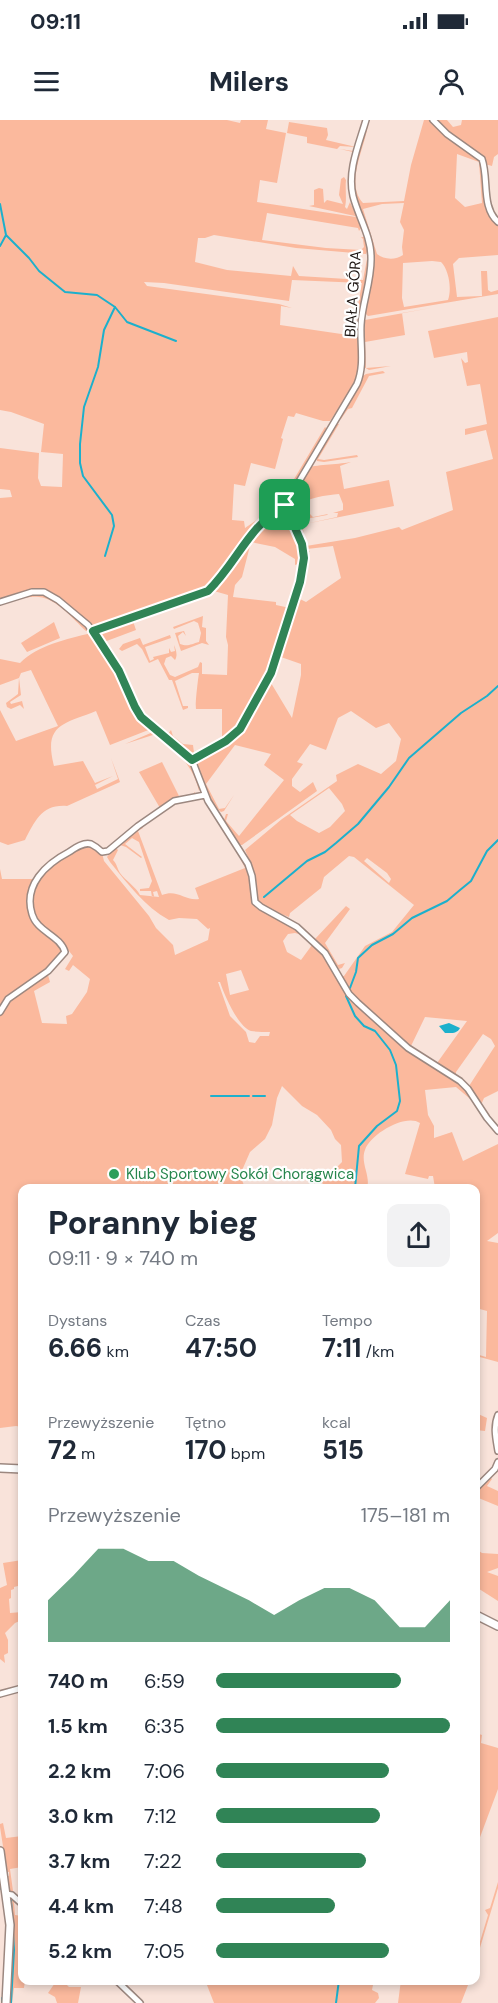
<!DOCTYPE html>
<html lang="pl">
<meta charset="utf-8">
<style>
body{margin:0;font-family:"DM Sans",sans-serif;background:#f2f2f3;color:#1f2937;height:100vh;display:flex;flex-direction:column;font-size:22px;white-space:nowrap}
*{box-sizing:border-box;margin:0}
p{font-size:20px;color:#747a83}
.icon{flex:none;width:33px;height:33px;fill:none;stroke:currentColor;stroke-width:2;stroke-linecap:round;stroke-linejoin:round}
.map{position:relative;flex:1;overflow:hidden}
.panel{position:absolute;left:18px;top:1064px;width:462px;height:801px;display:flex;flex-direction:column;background:#fff;border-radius:12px;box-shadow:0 3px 9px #0003}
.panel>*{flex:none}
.pin{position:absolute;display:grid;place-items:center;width:51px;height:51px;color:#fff;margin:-26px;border-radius:12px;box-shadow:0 3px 9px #0006}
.round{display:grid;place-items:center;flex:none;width:63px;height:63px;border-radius:12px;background:#f2f2f3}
.headline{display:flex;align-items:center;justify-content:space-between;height:102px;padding:0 30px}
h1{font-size:33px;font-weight:700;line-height:45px}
.stats{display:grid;grid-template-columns:repeat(3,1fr);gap:9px;height:102px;padding:6px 30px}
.stats div{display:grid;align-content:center}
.stats b{font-size:26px;font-weight:700}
.stats small{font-size:16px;font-weight:400}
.stats p{font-size:16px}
.chart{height:168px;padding:12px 30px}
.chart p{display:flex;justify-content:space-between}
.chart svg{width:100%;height:108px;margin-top:6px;fill:#308456;opacity:.7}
ul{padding:0 30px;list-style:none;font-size:20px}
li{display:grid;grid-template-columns:96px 72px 1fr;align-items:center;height:45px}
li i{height:15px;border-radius:8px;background:#308456}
.status{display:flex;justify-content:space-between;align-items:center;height:42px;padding:0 30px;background:#fff;direction:ltr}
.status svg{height:16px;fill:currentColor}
header{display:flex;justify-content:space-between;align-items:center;height:78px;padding:0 30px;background:#fff;font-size:27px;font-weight:700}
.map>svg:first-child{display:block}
</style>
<div class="status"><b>09:11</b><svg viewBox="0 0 49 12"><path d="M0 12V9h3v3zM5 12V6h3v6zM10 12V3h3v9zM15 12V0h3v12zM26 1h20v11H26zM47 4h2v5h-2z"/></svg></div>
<header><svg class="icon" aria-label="menu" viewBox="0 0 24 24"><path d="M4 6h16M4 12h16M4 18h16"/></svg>Milers<svg class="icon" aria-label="person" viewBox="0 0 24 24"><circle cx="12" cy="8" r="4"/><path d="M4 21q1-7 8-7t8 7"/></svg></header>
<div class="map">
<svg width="498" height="1883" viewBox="0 0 498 1883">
<rect width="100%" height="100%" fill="#f9e3da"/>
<path fill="#fbb99d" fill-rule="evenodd" d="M0 0H227L240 3 241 0H268L266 9 286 13 277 63 260 60 257 82 356 97 355 96 309 86 314 85V70L319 68 323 69 324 83 327 80 343 84 339 75 341 59 344 57 346 60C345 70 347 79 345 87L347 89 350 82 355 93 348 66 353 32 340 29 353 31 352 80 361 108 359 111 358 108 267 93 262 120 326 128 361 130 364 127 363 119 361 117H365L368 130 366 134 296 128 214 115 205 118H198L195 142 227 150 291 156 293 146 299 156 363 160 367 139 368 144 361 190 357 191 362 163 292 160 289 181 164 163 144 162 147 166 279 184 292 188 281 186 280 205 355 216 356 204 359 205 360 244 357 261 330 301H323L296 293 294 297 288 296 281 318 283 319 275 349 251 343 245 366 234 364 232 400 244 401 245 408 277 386 280 389H285C292 406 304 424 301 443L295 445V439L275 427 251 422 242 457 235 465 233 477 276 482V485L290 488C276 529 260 592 224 619L222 620V589H196C195 584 198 559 199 553H192L175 561 183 586H188V588L183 590 172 560H169L158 539 149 543 142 529 137 524 122 531 119 529 123 524 140 518 143 525 170 515 171 518 145 527 150 541 154 539 153 537 169 533V528L171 532 175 531 174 525C176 530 178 535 175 540L171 536 166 538 164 544 170 555 175 557 198 547 200 542 202 543V554L227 555 228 525 226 517 228 475 207 469 94 508 44 470 0 480V378L12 377 10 370 0 369V328L39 333 38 358 41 366 62 367 63 334 41 332 44 304 11 292 0 290Z
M368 0C369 21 343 62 363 83L404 81 411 45 424 0H447L453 7 461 5 462 0H498V34L494 37 492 46 481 43 487 91 498 104V135L459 138 453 144 457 177 482 176 481 151H487L488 170 491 172 498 170V174L368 196 365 193C366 178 372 163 372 148 374 120 357 94 354 67 351 45 362 21 368 0ZM457 34 479 42 482 83 465 87 455 78ZM404 83 400 102 404 110 402 127 403 135C396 140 384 140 377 134L363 89 382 84ZM432 141 441 142C449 150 452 169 448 180L404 187 402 178 403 143Z
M289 2 327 8 328 15 326 20 356 27 340 26 337 29 307 23V17L287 13Z
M431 188 402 193 405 215 365 222 366 248 391 246 369 250 364 247 362 220 365 200Z
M498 197V971L484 978 481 985 469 966 437 943 467 901 425 897 411 926 364 885 378 903 459 963 475 983 456 967 425 970 428 995 434 1006V1018L452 1012 463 1041 498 1024V1113L487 1121 498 1123V1242L476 1236V1234L486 1237 487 1191 476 1188V1068H435L433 1056H429L428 1059 405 1054 420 1003C406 993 370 1014 365 1030 360 1043 371 1056 367 1068H326L320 1060 319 1052 336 1048 342 1042 341 1025 335 1019 331 1010 317 995 302 986 282 966 277 978 272 1005 265 1019 250 1032 240 1055 245 1068H22V1307L16 1306 0 1308V895L12 878 48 855 50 862 34 871 42 903 67 904 66 896 72 894 87 872 90 859 73 845 69 851 65 849 73 836 61 821 44 808 35 794 33 781 36 764 46 748 80 728 91 727 102 733 104 741 149 796 156 808 173 825 175 835 208 820 210 808 208 809 197 799 179 798 169 800C144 786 128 764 110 742L107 737 115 727 118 730 113 740C117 744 117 748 120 753 126 761 136 767 140 775L159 777 157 771 153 772 154 776 152 777 151 771H140V769L149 768 152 761 139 722 132 718 125 724 142 737 141 738 126 727 120 725V722L141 706 143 708 138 711 162 775C178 769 184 781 199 779L195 768 245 748 235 728 238 729 249 752 253 782 257 787C294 807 314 820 338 856H344L365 826 392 812 414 785 354 737 349 736 324 757 321 768 290 793 289 797 268 789 257 781 251 744 245 730 282 699 337 661 336 655 358 644 381 654 396 641 401 619 389 603 376 608 351 591 338 598 326 630 310 624 297 642 303 644 292 659V666L300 672 313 662 317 671 242 725H240L224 700 226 694H231H228L226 701 239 716 284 660 264 645 271 634 235 625 206 664 219 689 225 688 234 675 224 691 221 692 211 683 196 644C202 629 227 626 238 614 256 596 265 566 276 543L278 544 271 563 292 598 301 555V544L278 536 292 501 306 441 300 479 306 482 341 458 333 426 307 429 310 432H308L305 429 300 409H303L306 426 355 418 399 407 402 410 453 390 446 352 493 339 486 310 465 315V309L487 304 480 264 467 266 461 238 465 243 468 242 467 232 434 238 428 211ZM329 668 342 684 345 691 330 707 319 713 297 701 290 695ZM367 738 387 753 391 759 389 763 364 741ZM295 813 302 815 312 825 301 840 287 832 283 821 288 814ZM241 850 249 870 230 875 226 854ZM218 862H220C224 874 238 907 251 911 257 912 264 912 270 912L269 916H260L255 923 249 922 246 912 230 896ZM483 914 491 919 495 926 469 966 456 955V952Z
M383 251 385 253 369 256 352 288 348 289 341 299 339 298 363 256 366 254Z
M336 303 339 304 318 339 324 340 357 335 358 337 324 342 317 341 316 336Z
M325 307 327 309 286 381H281Z
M351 342 340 346 344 369 389 360 394 386 305 404 337 397 338 393H333L343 390V384L339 374C326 375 308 378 298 385L297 390 301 394H310L313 397 328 394 327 395 295 401C286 380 300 365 310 347 316 345 342 344 351 342Z
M37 473 50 477 89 510 86 511C73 499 57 479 39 477 32 476 25 478 19 479Z
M203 496 202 507 206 508V521L209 525 202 523 181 531 175 513 184 511 186 516 183 512 178 516 180 524C188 527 191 524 199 522L201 513 198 503 194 501 174 509 173 507Z
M132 498 136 510 104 522 117 543 98 513Z
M54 502 60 518 27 532 21 523Z
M91 513 117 551 136 595 151 609 110 625 96 591C64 604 43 604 54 646L83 641 95 663 113 656 95 665 97 669 118 659 111 638 120 662 67 686C42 684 35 701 25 720L8 725 0 722V590L16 621 58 606 31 550 21 553 19 558 21 575 10 582 11 584 22 581 24 589 20 585 11 589 7 587 6 583 18 574 19 558 0 565V539L20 543C38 525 67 519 91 513Z
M171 610 173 616 183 624 193 625 194 633 217 620V622L191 636 167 615Z
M153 612H157L189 641 200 666 199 671C193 646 178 632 159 615L156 614 125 624Z
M162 642 179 676 191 675 195 672V675L160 688 139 652Z
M0 749 2 759H35L31 794 58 823 62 831 51 847 0 889Z
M346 786 350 789 325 823 338 845 345 843 342 848 339 849 331 837 315 819Z
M476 1293 487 1298 485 1311 476 1310Z
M491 1358 492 1359 487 1366 498 1371V1386L476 1377V1372Z
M476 1429 482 1433 498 1434V1448L487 1452 498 1456V1481L476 1467Z
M22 1440V1465L14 1467V1469L11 1470V1478L9 1479 10 1493 22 1492V1500L15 1503 5 1513 8 1520V1533L4 1535 5 1543 0 1539V1468L7 1465 3 1443Z
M476 1613 482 1615 481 1623 498 1628V1669L476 1728Z
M3 1703 6 1718 22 1716V1747L10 1749 13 1771 10 1772 8 1756H9V1752H7L0 1707V1704Z
M498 1762V1768L476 1841V1835L488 1795 485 1790 490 1788Z
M12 1779 22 1787V1788L14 1782 15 1795 22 1796V1860H25L24 1868H14L12 1883 10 1882 13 1829 11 1780Z
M57 1860H66V1864L69 1867H81L78 1883H57L55 1877 48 1873Z
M205 1860H374L372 1870 378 1873 379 1878 375 1883H214Z
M401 1860H447L462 1865H465L470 1860 461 1883H398Z"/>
<path fill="#1cb0cc" d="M449 903 460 908C457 914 451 913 445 913L439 906Z"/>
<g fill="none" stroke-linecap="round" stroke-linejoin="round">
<path stroke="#1cb0cc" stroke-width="2" d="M0 84 6 115 0 126
M6 115 29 138 39 151 65 172 97 175 115 187 127 202 176 221
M105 436 114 406 112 395 83 356 80 343V324L84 287 98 247 104 210 115 187
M264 777 307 741 325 732 336 723 358 704 389 667 409 638 461 593 487 576 498 566
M350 868 356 852 358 838 372 825 393 814 412 798 447 781 460 770 471 761 487 731 498 720
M346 876 355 896 364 906 375 911 390 930 396 945 400 981 397 991 377 1006 359 1026 355 1068
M211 976H249
M253 976H265
M0 1758 1 1769
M6 1809V1818
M4 1855V1854
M3 1873 4 1859
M2 1883V1878
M11 1883 14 1830 11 1780
M336 1883 339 1860"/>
<g stroke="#9c8880" stroke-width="8">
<path id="minor" d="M433 0 447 14 482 39C489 59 481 87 498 102
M0 482 32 472H44L58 480 88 505 119 551 135 587 141 597 192 640 208 681 248 744 252 756 255 782 261 787 297 807 325 833 349 874 358 883 408 928 460 961 468 969 487 998 498 1011
M93 511 208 471 220 458 259 404 285 385 357 264C365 245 360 225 361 205 362 183 372 160 371 137 371 116 358 96 353 76 347 51 359 24 366 0
M192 640 226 621 240 609 271 553 300 462 304 438 302 424 285 385
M0 892 8 879 48 851 65 832C60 815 37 812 32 794 23 765 46 744 69 732 75 728 83 722 91 724 95 726 99 729 102 732L108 731 138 706 174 681 205 675
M498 1295C493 1307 496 1319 498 1331
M476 1368 495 1349 498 1342
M0 1574 22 1568
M6 1774 12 1775 22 1784
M116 1860 140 1883"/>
</g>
<g stroke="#9c8880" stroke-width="10">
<path id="tertiary" d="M0 1348 22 1349
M476 1495 498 1506
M0 1731 10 1805 6 1883"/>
</g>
<use href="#minor" stroke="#fff" stroke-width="5"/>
<use href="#tertiary" stroke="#fff" stroke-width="7"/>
</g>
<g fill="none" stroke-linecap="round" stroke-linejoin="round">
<g stroke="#fff" stroke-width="12">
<path id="route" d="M285 385 302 424 304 438 300 462 271 553 240 609 226 621 192 640 141 597 135 587 119 551 93 511 208 471C238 441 247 408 285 385Z"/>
</g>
<use href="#route" stroke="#308456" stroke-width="8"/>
</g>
<circle fill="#2e9e5b" stroke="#fff" stroke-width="2" cx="114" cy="1054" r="6"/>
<g text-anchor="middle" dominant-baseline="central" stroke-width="4.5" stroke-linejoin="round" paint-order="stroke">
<g font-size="15" fill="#1e1613" stroke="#fff">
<text transform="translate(353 174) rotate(-86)">BIAŁA GÓRA</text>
</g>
<g font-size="15" fill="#27864d" stroke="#fff" text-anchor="start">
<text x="126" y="1054">Klub Sportowy Sokół Chorągwica</text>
</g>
</g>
</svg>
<div class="pin" style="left:285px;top:385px;background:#1e9e55"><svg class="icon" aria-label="arrive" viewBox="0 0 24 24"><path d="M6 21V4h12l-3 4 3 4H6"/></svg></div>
<section class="panel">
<div class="headline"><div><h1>Poranny bieg</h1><p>09:11 · 9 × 740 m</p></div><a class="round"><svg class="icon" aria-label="share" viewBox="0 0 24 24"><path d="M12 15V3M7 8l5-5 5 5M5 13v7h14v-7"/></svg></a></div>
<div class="stats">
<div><p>Dystans</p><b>6.66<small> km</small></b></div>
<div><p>Czas</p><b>47:50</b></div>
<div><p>Tempo</p><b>7:11<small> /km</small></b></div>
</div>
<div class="stats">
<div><p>Przewyższenie</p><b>72<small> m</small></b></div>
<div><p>Tętno</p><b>170<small> bpm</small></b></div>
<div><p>kcal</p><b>515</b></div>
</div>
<div class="chart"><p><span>Przewyższenie</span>175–181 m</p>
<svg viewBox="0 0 160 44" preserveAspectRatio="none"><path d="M0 44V27L10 17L20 6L30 6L40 11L50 11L60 17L70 22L80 27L90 33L100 27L110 22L120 22L130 27L140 38L150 38L160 27V44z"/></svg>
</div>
<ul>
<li><b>740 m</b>6:59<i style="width:79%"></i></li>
<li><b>1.5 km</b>6:35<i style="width:100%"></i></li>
<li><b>2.2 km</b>7:06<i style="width:74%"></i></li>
<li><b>3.0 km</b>7:12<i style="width:70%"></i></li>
<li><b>3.7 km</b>7:22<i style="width:64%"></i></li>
<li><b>4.4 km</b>7:48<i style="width:51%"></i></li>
<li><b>5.2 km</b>7:05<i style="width:74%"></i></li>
</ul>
</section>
</div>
